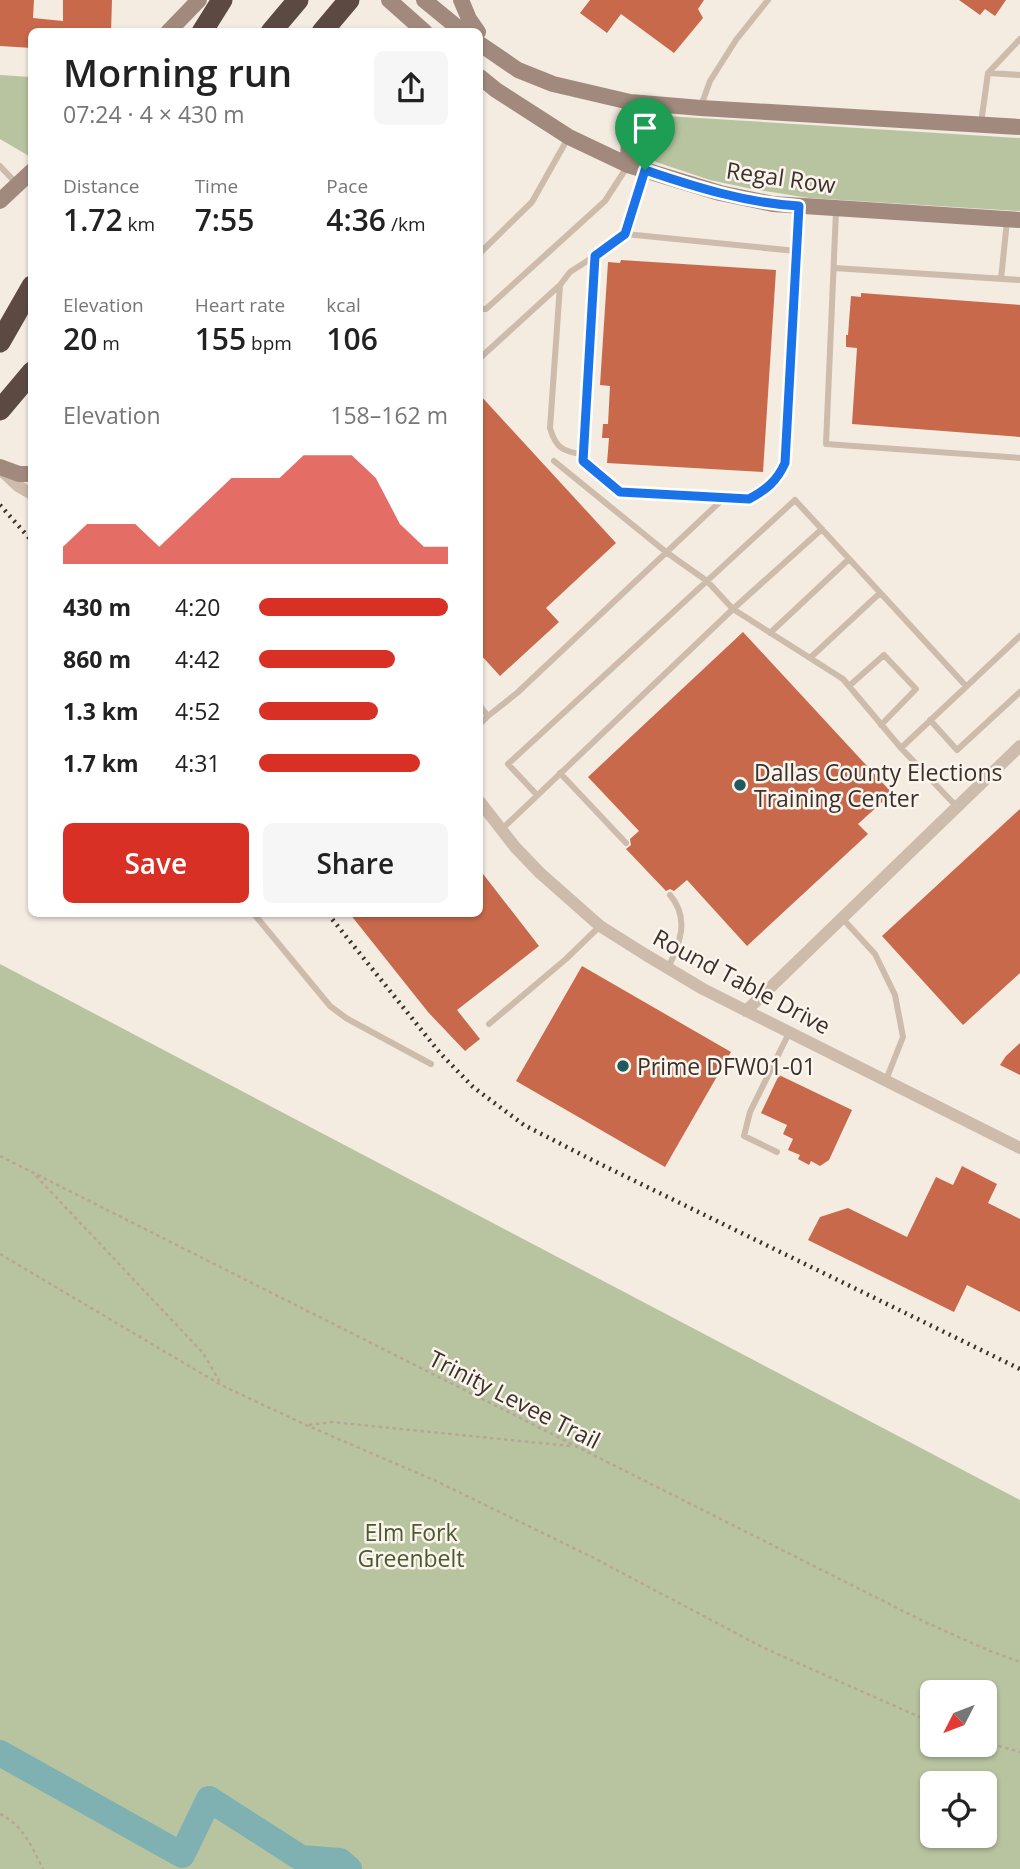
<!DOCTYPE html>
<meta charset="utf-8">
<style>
body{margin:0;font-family:"Open Sans",sans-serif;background:#f6f6f6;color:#222;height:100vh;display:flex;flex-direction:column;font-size:26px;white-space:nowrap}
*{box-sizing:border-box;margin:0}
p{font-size:23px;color:#767676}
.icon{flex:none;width:38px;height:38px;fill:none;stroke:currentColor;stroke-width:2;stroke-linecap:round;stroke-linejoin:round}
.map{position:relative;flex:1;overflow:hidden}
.panel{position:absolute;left:28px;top:28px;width:455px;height:889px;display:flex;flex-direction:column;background:#fff;border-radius:10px;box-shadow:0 2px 5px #0004}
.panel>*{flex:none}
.needle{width:46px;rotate:228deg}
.buttons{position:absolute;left:920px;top:1680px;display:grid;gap:14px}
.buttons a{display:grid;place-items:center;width:77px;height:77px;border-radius:10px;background:#fff;box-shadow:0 2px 5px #0004;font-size:35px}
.pin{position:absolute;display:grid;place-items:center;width:60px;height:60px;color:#fff;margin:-72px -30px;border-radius:50% 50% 50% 0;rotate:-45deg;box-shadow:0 0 7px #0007}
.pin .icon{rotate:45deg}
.round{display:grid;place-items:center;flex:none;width:74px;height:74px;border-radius:10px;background:#f6f6f6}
.headline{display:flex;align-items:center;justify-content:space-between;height:119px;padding:0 35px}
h1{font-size:38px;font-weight:600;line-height:52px}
.figures{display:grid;grid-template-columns:repeat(3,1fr);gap:10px;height:119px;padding:7px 35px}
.figures div{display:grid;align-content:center}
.figures b{font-size:30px;font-weight:600}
.figures small{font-size:19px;font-weight:400}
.figures p{font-size:19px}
.chart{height:196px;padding:14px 35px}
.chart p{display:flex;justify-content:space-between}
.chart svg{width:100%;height:126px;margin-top:7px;fill:#d93025;opacity:.7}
.primary-button{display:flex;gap:14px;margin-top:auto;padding:14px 35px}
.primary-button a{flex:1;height:80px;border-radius:10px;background:#d93025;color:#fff;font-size:28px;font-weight:600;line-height:80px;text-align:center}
.primary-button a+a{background:#f6f6f6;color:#222}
ul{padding:0 35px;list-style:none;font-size:23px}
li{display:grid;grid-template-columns:112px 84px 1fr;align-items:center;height:52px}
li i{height:18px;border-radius:9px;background:#d93025}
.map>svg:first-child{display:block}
</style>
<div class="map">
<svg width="1020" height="1869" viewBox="0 0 1020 1869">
<rect width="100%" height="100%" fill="#f4ebe1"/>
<path fill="#b8c4a0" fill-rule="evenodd" d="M0 75 31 77 32 153 29 156 0 139Z
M666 116 1020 138V211L809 198 752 189 710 180 656 162C640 146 644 125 666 116Z
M0 964 1020 1500V1869H0ZM985 1692V1745H933V1692ZM985 1783V1836H933V1783Z"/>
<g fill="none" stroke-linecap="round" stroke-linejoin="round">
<path stroke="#7fb0b2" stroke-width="26" d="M0 1753 182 1855 209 1799 301 1858 340 1861 349 1869"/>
</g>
<path fill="#c8694b" d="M0 0H34L33 18 63 21V0H112L111 32H32V48L0 46Z
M590 0H704L698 9 703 18 674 53 621 14 607 33 580 13Z
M959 0H1006L995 16 985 9 980 15Z
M621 260 776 270 763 472 607 463 609 438H602L603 424H608L610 386 600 385 608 262 620 263Z
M861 293 1020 305V437L852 424 857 348 846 347V335H848L851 296 861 297Z
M480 395 616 543 546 608 559 622 500 676 480 654Z
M743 632 892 793 858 824 868 834 747 946 687 880 674 891 670 889 666 891 626 849 631 845 630 839 639 831 588 777Z
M1020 809V973L963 1025 882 936Z
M480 870 539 946 457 1010 480 1039 465 1051 428 1012 350 914H480Z
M582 966 731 1052 665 1167 516 1081Z
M1020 1043V1075L1000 1065 1006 1056Z
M779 1075 852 1110 829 1160 820 1166 811 1161 809 1165 798 1159 800 1155 788 1150 793 1139 783 1134 787 1125 761 1113Z
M962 1166 997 1184 988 1203 1020 1219V1312L967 1285 954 1312 808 1240 820 1217 848 1208 907 1237 936 1177 953 1185Z"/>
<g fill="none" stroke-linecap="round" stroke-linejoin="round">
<path stroke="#b9a596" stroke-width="2.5" stroke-dasharray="3.5 3.5" stroke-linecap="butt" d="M0 1156 925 1622 990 1651 1020 1662
M36 1176 203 1353 220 1382
M0 1254 221 1385 306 1425 436 1481 594 1558 764 1648 933 1723
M309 1425 332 1422 570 1446
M985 1742 1020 1752
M0 1814C23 1825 32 1847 43 1869"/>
<path stroke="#cdbbac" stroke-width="6" d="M988 73 1020 39
M701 106 710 81 736 40 768 0
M981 123 988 73 1020 75
M0 166 16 183
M644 172 625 234 595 256 583 461 620 492 749 499C766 490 777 481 785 463L798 206
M836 211 826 444 1020 458
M625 234 796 251
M480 253 532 202 568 138
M834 268 1020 280
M1001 279 1007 221
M480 309H486L605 201 627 167
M480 358 560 285
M584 455C563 451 556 449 550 428L560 285 570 272 595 256
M822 529 733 609 843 679 901 748 957 807
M770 633 849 559
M810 658 880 593
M849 686 884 655 916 689 881 725
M480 706 488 716 480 724
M488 716 517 693 724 498
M930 720 957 750 1020 692
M901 748 1020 636
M560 773 626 843
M537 795 508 764 795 500 966 686
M501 830 733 609 707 581 666 552 554 461
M254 914 330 1006 346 1018 431 1064
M842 918 875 954 895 995 903 1037 886 1080
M668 968C680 944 690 918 670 895
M489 1024 566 959 600 926
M777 1152 744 1136 750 1112 789 1033"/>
<path stroke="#cdbbac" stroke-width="12" d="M0 469 18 486 32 494
M480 802 515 847 540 873 600 926 646 955 703 989 1020 1148
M746 1011 1020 746"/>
<path stroke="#a18a7d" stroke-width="16" d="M389 0 425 32
M424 0 463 32
M461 0 469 19 478 32
M168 32 199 0
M480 44 518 70 553 84 630 102 701 108 1020 127
M480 77 496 90 569 137 628 165 720 193 773 204 1020 220
M628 165 630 102
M0 201 32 171
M0 467 19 474H32"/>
<path stroke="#5c4a42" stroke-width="21" d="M202 32 222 0
M271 32 298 0
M322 32 349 0
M0 342 32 286
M0 410 32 372"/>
<path stroke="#3b302b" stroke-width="4.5" stroke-dasharray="2 5" stroke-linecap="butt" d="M0 505 32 541
M328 914 440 1053 473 1087 524 1125 594 1161 1020 1369"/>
</g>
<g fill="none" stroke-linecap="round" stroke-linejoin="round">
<g stroke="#fff" stroke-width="14">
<path id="route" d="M645 170C695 187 746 203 799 206L785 463C777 481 766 490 749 499L620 492 583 461 595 256 625 234Z"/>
</g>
<use href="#route" stroke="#1a73e8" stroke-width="9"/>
</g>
<g fill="#1f5a5e" stroke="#fbf5ee" stroke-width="2.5">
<circle cx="740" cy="785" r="7"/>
<circle cx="623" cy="1066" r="7"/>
</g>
<g text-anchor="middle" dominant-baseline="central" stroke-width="5" stroke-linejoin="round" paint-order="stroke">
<g font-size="23" fill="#3b302b" stroke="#fbf5ee">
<text transform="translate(781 177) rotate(8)">Regal Row</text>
<text transform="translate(742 981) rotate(28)">Round Table Drive</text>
<text transform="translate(515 1399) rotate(27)">Trinity Levee Trail</text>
</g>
<g font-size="23" fill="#3b302b" stroke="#fbf5ee" text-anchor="start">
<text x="754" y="772">Dallas County Elections<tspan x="754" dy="26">Training Center</tspan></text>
<text x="637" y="1066">Prime DFW01-01</text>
</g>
<g font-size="23" fill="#4a5a2e" stroke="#fbf5ee">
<text x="411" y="1532">Elm Fork<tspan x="411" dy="26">Greenbelt</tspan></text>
</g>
</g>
</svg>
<div class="buttons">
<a><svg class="needle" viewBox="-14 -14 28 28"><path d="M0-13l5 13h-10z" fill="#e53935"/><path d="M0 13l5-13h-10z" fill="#767676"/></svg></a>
<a><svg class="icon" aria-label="locate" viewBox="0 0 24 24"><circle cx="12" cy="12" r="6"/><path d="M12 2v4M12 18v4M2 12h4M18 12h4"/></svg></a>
</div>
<div class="pin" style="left:645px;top:170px;background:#1e9e55"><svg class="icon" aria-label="arrive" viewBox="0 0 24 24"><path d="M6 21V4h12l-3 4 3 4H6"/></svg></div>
<section class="panel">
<div class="headline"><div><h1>Morning run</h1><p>07:24 · 4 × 430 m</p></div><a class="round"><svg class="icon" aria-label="share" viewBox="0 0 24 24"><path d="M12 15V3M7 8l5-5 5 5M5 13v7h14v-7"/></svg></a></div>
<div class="figures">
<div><p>Distance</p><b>1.72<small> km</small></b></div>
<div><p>Time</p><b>7:55</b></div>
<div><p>Pace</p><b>4:36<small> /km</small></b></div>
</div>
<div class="figures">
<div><p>Elevation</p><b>20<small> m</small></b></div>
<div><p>Heart rate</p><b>155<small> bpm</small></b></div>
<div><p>kcal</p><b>106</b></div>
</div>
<div class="chart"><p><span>Elevation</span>158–162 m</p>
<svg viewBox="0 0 160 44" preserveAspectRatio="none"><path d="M0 44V38L10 30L20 30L30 30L40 38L50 30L60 22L70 14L80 14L90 14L100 6L110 6L120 6L130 14L140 30L150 38L160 38V44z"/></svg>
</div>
<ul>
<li><b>430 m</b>4:20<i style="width:100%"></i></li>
<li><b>860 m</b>4:42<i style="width:72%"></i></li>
<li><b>1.3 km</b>4:52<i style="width:63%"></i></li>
<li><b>1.7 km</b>4:31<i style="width:85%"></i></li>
</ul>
<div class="primary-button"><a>Save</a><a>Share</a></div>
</section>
</div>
